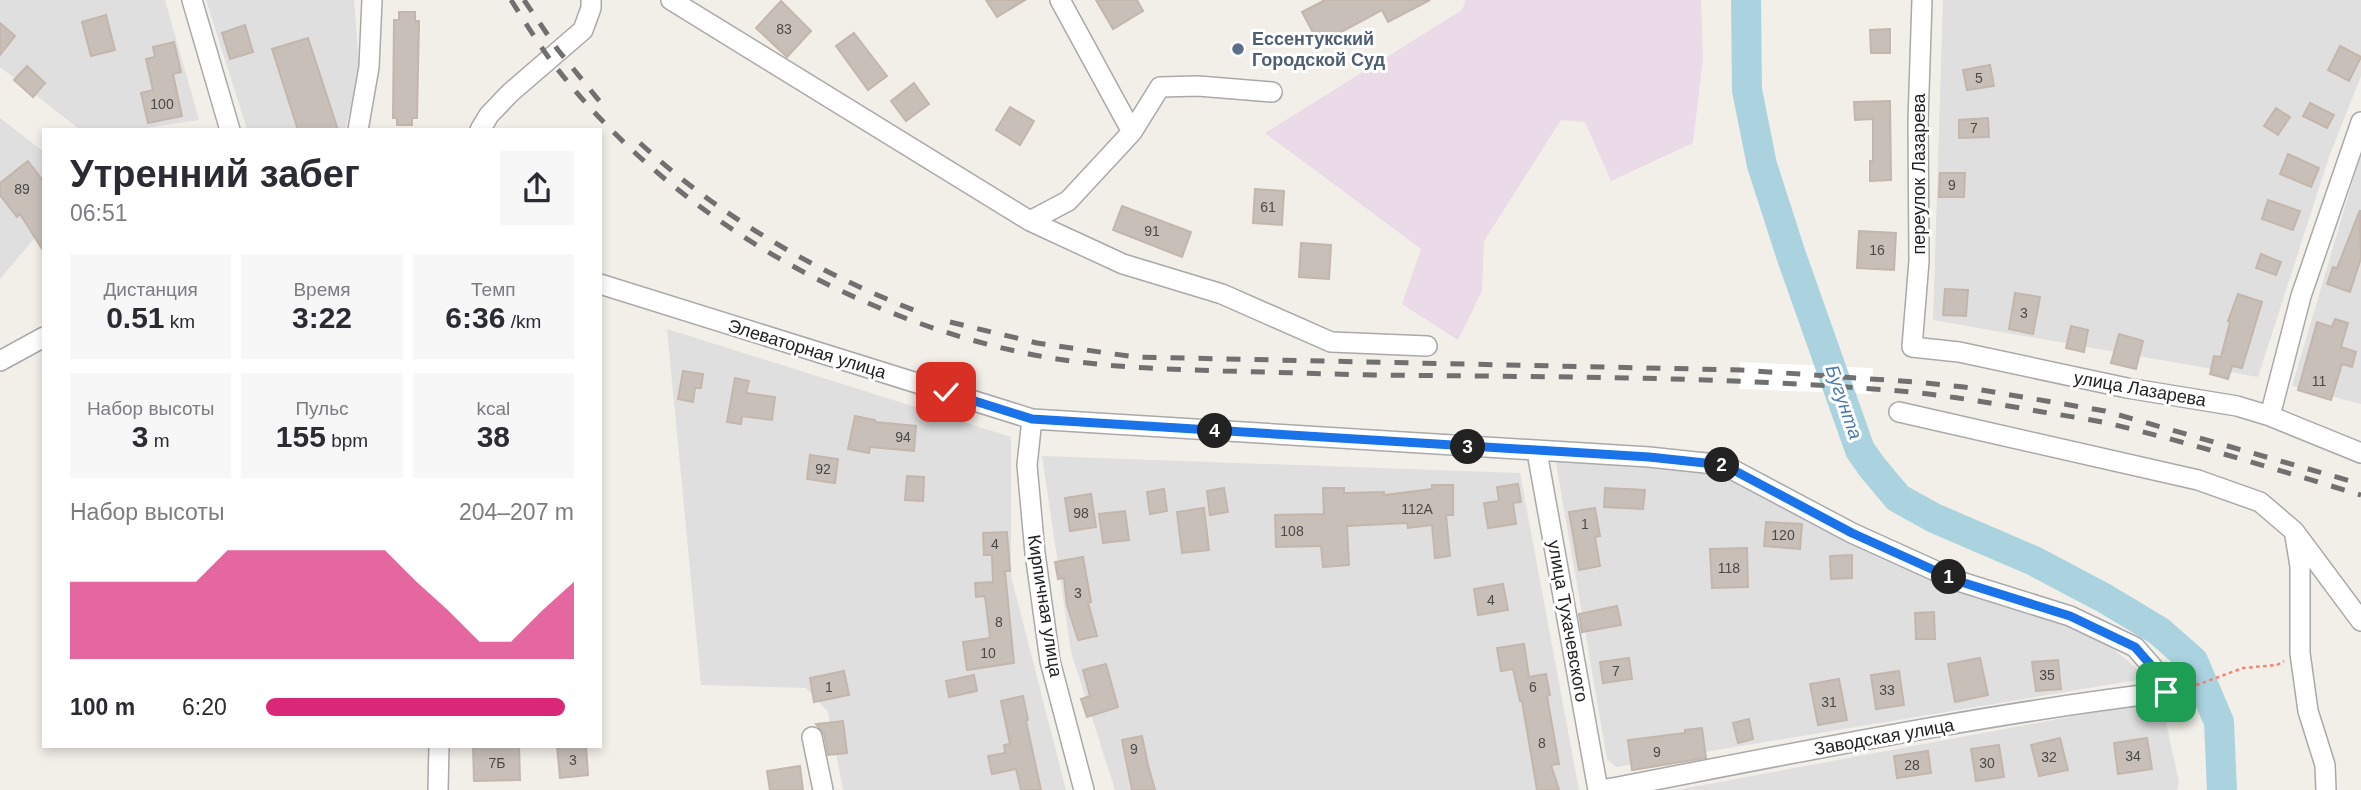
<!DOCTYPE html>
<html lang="ru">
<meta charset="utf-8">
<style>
body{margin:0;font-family:Helvetica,sans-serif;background:#f7f7f7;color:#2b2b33;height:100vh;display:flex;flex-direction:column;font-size:26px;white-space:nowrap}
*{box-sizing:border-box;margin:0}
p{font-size:23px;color:#7c7c81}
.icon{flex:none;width:38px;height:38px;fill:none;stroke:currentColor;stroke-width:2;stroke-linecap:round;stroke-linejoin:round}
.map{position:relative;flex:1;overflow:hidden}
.sheet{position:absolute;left:42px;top:128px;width:560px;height:620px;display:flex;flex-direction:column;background:#fff;border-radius:0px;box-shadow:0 4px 10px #0003}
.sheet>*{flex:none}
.pin{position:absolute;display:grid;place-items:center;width:60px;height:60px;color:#fff;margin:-30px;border-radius:14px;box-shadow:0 4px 10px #0006}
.km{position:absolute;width:35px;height:35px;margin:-18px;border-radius:50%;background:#222;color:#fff;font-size:19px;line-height:35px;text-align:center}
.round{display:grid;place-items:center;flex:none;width:74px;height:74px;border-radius:0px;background:#f7f7f7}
.summary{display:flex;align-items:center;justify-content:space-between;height:119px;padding:0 28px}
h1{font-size:38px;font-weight:700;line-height:52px}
.metrics{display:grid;grid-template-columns:repeat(3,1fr);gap:10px;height:119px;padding:7px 28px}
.metrics div{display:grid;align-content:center;border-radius:0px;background:#f7f7f7;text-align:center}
.metrics b{font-size:30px;font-weight:700}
.metrics small{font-size:19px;font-weight:400}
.metrics p{font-size:19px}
.chart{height:196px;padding:14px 28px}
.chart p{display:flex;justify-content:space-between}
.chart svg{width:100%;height:126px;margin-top:7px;fill:#db2777;opacity:.7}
ul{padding:0 28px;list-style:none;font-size:23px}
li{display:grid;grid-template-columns:112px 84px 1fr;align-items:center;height:52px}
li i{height:18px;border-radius:9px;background:#db2777}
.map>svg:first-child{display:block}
</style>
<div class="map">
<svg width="2361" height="790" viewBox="0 0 2361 790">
<rect width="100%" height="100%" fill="#f2efe9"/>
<path fill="#e0dfdf" d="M0 0H165L199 120 139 129H79L0 67Z
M206 0H354L360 76 345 129H247Z
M1943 0H2361V76L2329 157 2258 377 1933 320Z
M0 118 44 152V227L0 279Z
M2361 153V404L2292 386Z
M667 329 1011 437V576L1066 790H843L828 712 806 688 701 685Z
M1554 451H1727L1765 494 2093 633 2149 678 1616 767 1607 759Z
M1042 456 1520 473 1579 790H1115L1071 652Z
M2161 700 2179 782 2177 790H1676Z"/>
<path fill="#ebdbe8" d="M1466 0H1701L1703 59 1693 143 1611 181 1585 122 1561 120 1484 241 1482 291 1458 340 1402 304 1421 249 1265 133 1462 10Z"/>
<path fill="#fff" d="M1740 362 1873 368 1872 394 1739 389Z"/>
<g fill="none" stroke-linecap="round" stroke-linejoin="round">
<path stroke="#aad3df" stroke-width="30" d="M1746 0 1747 90 1762 165 1791 255 1860 450 1872 467 1898 498 1934 518 2034 561 2104 598 2159 631 2193 661 2219 722 2222 790"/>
</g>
<path fill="#c7bfb8" stroke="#c4b6ab" stroke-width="2" d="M986 0H1025L997 17Z
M1096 0H1137L1143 11 1113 29Z
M1325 0H1430L1388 22 1382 10 1319 44 1302 12Z
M781 1 811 31 787 57 756 28Z
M399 12H415V21H419L417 118H412V125H397V118H393L394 20H399Z
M106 15 115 50 91 56 82 22Z
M0 23 15 36 0 55Z
M245 25 253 52 230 59 222 33Z
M1890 29V53H1871L1870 30Z
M854 33 887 76 868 90 836 46Z
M308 38 338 130H298L272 49Z
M174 42 181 72 173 74 182 116 148 123 141 93 153 90 146 59 155 57 153 47Z
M2340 46 2361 57 2349 81 2328 70Z
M1990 65 1994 86 1967 90 1963 70Z
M27 66 45 83 33 97 14 80Z
M914 83 929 104 906 121 891 101Z
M1890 101 1891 180 1870 181V161H1873V119L1855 120 1854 102Z
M2310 103 2334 115 2327 128 2303 116Z
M1010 107 1034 121 1020 145 996 130Z
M2276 108 2290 117 2278 135 2264 126Z
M1988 118 1989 137 1959 138V120Z
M2288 154 2319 168 2311 187 2280 174Z
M28 161 44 182V252L20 214 17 217 0 195V183Z
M1940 173H1965L1964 197H1939Z
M1255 189 1284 191 1282 225 1253 223Z
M2268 200 2300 211 2293 230 2262 219Z
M1122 206 1191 232 1182 257 1113 230Z
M2360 210 2361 258 2350 292 2327 284 2333 267 2337 268Z
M1859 231 1896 233 1894 270 1857 268Z
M1301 243 1331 245 1329 279 1299 277Z
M2261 254 2281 262 2276 275 2256 268Z
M1945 289 1968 290 1966 316 1943 315Z
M2015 293 2040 297 2033 334 2009 329Z
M2238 294 2262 302 2242 368 2232 366 2228 379 2210 374 2214 356 2221 357 2230 322 2228 321Z
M2335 319 2348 323 2341 347 2356 352 2352 367 2342 364 2331 400 2298 390 2317 322 2332 327Z
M2071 326 2088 330 2084 352 2066 348Z
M2119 334 2143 341 2136 369 2111 363Z
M683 371 703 374 701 388H695L693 402 678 399Z
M735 378 749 381 746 393 775 397 772 420 742 416 741 424 727 422Z
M855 416 875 420V422L916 426 914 451 870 447 869 453 848 449Z
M810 455 838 459 835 483 807 479Z
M907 476 924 477 923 501 905 500Z
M1518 484 1521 502 1513 503 1516 524 1488 528 1484 503 1499 501 1497 487Z
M1432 485H1453V515H1446L1450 556 1435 558 1432 525 1408 528 1407 523 1347 526 1349 565 1323 567 1321 546 1276 547 1275 515 1324 514 1323 488H1344V493L1384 492V495L1432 489Z
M1224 488 1228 512 1210 515 1207 491Z
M1605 488 1645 490 1643 509 1604 507Z
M1164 489 1167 511 1150 514 1147 492Z
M1091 494 1096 527 1070 531 1065 498Z
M1204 508 1209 550 1182 553 1177 512Z
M1595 508 1600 536 1595 537 1600 566 1579 570 1569 512Z
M1125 511 1129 540 1103 543 1099 514Z
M1766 522 1802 524 1800 549 1764 546Z
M1007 532 1010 571H1005L1014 663 967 670 963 642 990 638 985 596 976 597 975 583 993 582 992 555H984L983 533Z
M1747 548 1748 587 1712 588 1710 549Z
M1852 555V578L1831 579 1830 556Z
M1083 557 1091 602H1088L1097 636 1078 640 1067 605 1064 578 1058 579 1055 562Z
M1503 584 1508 610 1478 615 1474 589Z
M1617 606 1621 625 1582 632 1579 614Z
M1934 612 1935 639H1916L1915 613Z
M1524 644 1529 677 1546 674 1550 695 1547 696 1559 764 1551 765 1559 790H1537L1522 701H1520L1513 669 1501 671 1497 648Z
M1629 658 1632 679 1603 683 1600 662Z
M1980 658 1988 695 1955 702 1948 664Z
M2058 660 2061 689 2036 691 2032 662Z
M1106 664 1118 707 1087 717 1081 699 1090 696 1083 670Z
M844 671 849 695 814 702 810 678Z
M1899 671 1904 705 1876 709 1871 675Z
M974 675 977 691 949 697 946 681Z
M1839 679 1847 720 1818 725 1810 684Z
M1023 696 1028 720 1026 721 1041 790H1021L1016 769 992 774 988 756 1005 753 1004 745 1010 744 1001 701Z
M1749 719 1753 739 1738 743 1733 723Z
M843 721 847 753 828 755 824 734 816 724Z
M1702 728 1706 758 1632 770 1628 740 1685 733V730Z
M1142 736 1148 765 1155 790H1132L1122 740Z
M2060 738 2068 770 2039 776 2031 745Z
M2147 738 2152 769 2118 774 2114 743Z
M1999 745 2004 777 1976 781 1971 749Z
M473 746H519L520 780 474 781Z
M557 746H586L588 775 560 778Z
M1928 751 1931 773 1897 778 1894 756Z
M800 766 803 790H770L767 771Z"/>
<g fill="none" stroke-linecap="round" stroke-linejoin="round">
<g stroke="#a9a9a9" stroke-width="22">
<path id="minor" d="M192 0 230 130
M671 0 1030 221 1068 201 1132 132 1060 0
M1922 0 1918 121 1919 261 1912 347 1959 352 2127 388 2237 406 2270 416 2361 453
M358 130 369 67 372 0
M480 130 489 115 510 93 583 30 591 8V0
M1132 132 1160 87 1198 86 1272 92
M1030 221 1123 264 1222 294 1331 342 1427 346
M600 284 1032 419 1649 457 1724 465 1852 533 1958 581 2070 616 2135 647 2156 671 2166 692C1977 715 1790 754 1603 790
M0 361 44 337
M1899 412 2198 480 2260 502 2294 531 2361 621
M2270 416 2301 296 2361 122
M1032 419 1027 465 1035 553 1050 661 1084 790
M1537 452 1598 790
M2295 536 2300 566V653L2308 711 2325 765 2326 790
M812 737 823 790
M438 790 439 746"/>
</g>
<path stroke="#fa8072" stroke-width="2.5" stroke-dasharray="3.5 3.5" stroke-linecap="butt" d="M2183 690 2243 668 2277 665 2284 661"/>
<use href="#minor" stroke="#fff" stroke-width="19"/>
<path stroke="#707070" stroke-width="5" stroke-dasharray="14 14" stroke-linecap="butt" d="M511 0C523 19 536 40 549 58 664 211 848 318 1034 355 1096 367 1160 369 1223 371 1273 372 1323 374 1373 375 1540 377 1707 376 1873 389 1927 392 1979 401 2032 410 2058 415 2085 418 2111 424 2195 444 2278 470 2361 495
M524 0 558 50 605 108
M640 143C720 217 816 272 916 311
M950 322 1037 343 1135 357 1741 370 1915 382 1964 387 2105 411 2361 484"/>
</g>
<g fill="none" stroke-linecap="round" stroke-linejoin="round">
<g stroke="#fff" stroke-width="14">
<path id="route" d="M946 392 1032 419 1649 457 1724 465 1852 533 1958 581 2070 616 2135 647 2156 671 2166 692"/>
</g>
<use href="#route" stroke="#1a73e8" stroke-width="9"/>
</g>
<circle fill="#5c6f8a" stroke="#fff" stroke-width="2.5" cx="1238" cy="49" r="7"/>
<g text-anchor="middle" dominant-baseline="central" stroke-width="6" stroke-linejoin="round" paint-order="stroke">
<g font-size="14" fill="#4b4948">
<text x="784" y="29">83</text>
<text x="1979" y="78">5</text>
<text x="162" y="104">100</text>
<text x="1974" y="128">7</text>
<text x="1952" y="185">9</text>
<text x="22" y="189">89</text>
<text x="1268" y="207">61</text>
<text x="1152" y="231">91</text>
<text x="1877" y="250">16</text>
<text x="2024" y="313">3</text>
<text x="2319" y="381">11</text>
<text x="903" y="437">94</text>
<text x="823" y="469">92</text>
<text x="1417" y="509">112А</text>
<text x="1081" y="513">98</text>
<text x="1585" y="524">1</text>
<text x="1292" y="531">108</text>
<text x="1783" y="535">120</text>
<text x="995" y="544">4</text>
<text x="1729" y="568">118</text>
<text x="1078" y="593">3</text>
<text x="1491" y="600">4</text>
<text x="999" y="622">8</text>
<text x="988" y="653">10</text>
<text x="1616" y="671">7</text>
<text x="2047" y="675">35</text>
<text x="829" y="687">1</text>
<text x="1533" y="687">6</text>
<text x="1887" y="690">33</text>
<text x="1829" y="702">31</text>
<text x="1542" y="743">8</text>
<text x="1134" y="749">9</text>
<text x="1657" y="752">9</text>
<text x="2133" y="756">34</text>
<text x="2049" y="757">32</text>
<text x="573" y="760">3</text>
<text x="497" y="763">7Б</text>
<text x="1987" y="763">30</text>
<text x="1912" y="765">28</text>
</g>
<g font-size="18" font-weight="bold" fill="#4e5e75" stroke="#fff" text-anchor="start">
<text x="1252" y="39">Ессентукский<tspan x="1252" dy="21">Городской Суд</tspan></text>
</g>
<g font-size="18" fill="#222" stroke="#fff">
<text transform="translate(1919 174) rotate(-90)">переулок Лазарева</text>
<text transform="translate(807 349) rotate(17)">Элеваторная улица</text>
<text transform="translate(2140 389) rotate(10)">улица Лазарева</text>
<text transform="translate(1045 606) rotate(81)">Кирпичная улица</text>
<text transform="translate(1568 621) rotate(80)">улица Тухачевского</text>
<text transform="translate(1884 737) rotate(-10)">Заводская улица</text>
</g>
<g font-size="19" font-style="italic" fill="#4a7aab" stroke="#fff">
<text transform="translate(1844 402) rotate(71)">Бугунта</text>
</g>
</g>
</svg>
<div class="pin" style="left:2166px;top:692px;background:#1e9e55"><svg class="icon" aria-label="arrive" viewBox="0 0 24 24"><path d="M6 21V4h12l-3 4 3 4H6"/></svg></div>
<div class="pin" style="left:946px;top:392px;background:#d93025"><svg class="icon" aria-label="check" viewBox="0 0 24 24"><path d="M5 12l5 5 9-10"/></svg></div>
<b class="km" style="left:1949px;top:577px">1</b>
<b class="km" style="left:1722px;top:465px">2</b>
<b class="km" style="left:1468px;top:447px">3</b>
<b class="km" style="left:1215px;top:431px">4</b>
<section class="sheet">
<div class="summary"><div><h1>Утренний забег</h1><p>06:51</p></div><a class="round"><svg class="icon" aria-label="share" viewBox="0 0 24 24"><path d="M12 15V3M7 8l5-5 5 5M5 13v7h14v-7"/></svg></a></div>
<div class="metrics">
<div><p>Дистанция</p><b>0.51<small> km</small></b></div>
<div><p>Время</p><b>3:22</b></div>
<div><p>Темп</p><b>6:36<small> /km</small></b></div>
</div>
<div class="metrics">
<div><p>Набор высоты</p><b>3<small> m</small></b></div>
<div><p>Пульс</p><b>155<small> bpm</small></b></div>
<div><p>kcal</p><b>38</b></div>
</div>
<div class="chart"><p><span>Набор высоты</span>204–207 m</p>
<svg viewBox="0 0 160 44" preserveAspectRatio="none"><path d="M0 44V17L10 17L20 17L30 17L40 17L50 6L60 6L70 6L80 6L90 6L100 6L110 17L120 27L130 38L140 38L150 27L160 17V44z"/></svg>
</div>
<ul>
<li><b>100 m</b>6:20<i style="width:97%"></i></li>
</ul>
</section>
</div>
